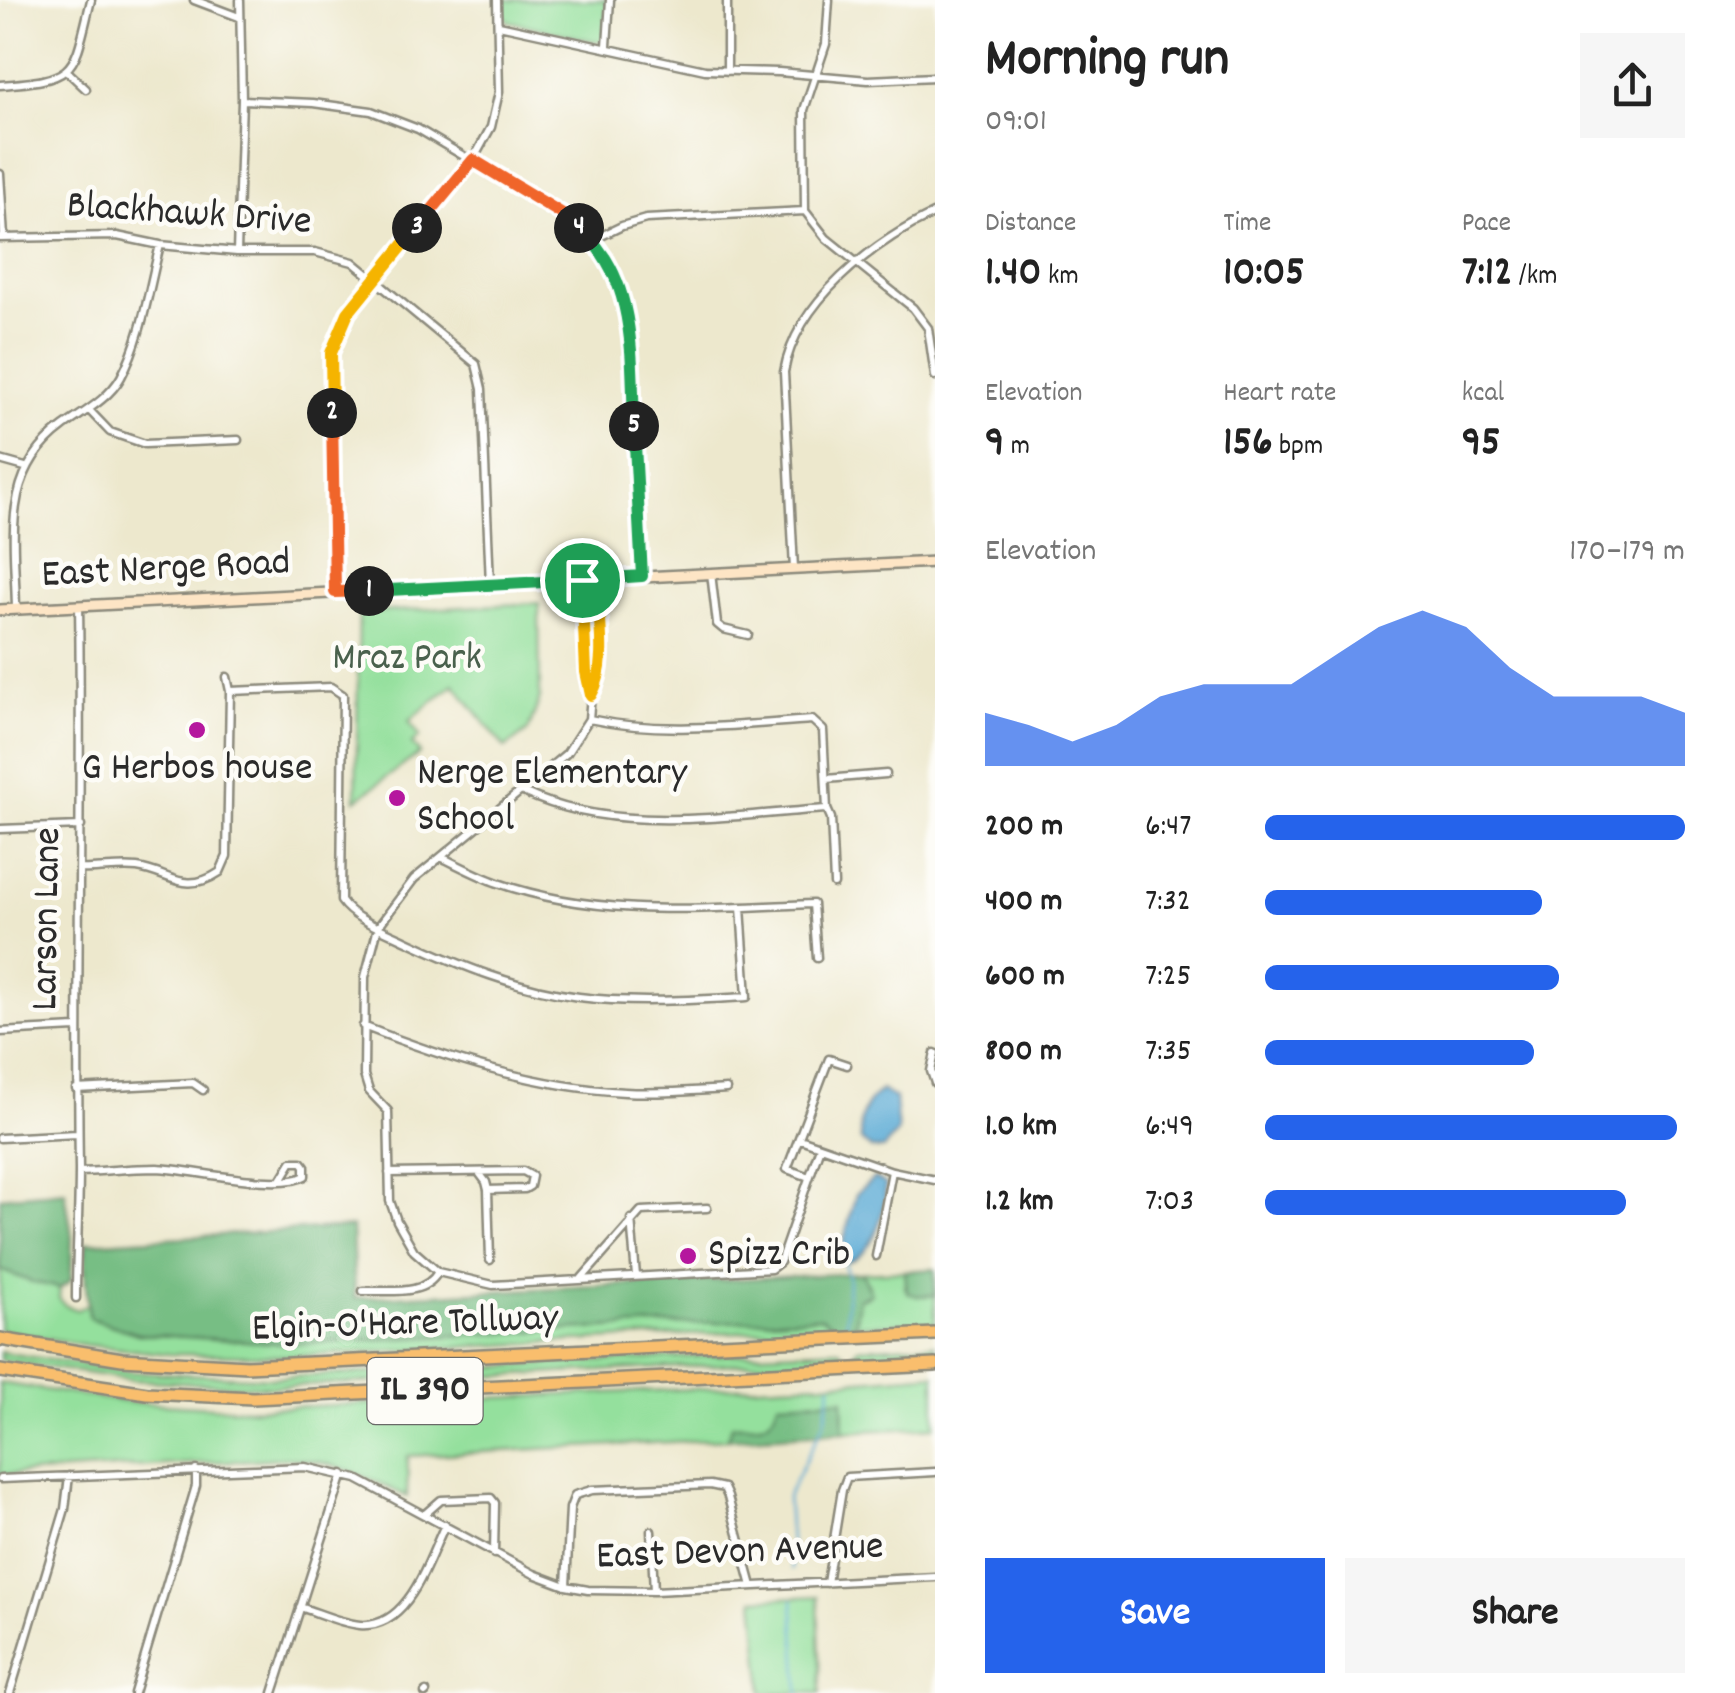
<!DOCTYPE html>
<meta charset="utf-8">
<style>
body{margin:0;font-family:Dekko,sans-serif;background:#f6f6f6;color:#222;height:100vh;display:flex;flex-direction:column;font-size:38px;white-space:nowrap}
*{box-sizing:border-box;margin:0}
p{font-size:32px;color:#767676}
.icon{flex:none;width:55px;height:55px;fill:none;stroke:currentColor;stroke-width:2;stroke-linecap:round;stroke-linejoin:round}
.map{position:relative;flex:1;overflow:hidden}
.sheet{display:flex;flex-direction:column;background:#fff;width:800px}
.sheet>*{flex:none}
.pin{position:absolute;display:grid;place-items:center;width:85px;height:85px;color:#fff;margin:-42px;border:5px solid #fff;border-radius:50%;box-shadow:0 2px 10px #0007}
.km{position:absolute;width:50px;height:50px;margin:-25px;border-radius:50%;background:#222;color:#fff;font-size:28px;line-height:50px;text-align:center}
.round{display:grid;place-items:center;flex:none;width:105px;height:105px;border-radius:0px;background:#f6f6f6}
.overview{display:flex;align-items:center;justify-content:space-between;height:170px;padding:0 50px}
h1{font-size:55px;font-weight:700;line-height:75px}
.metrics{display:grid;grid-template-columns:repeat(3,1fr);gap:15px;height:170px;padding:10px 50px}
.metrics div{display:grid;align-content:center}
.metrics b{font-size:42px;font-weight:700}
.metrics small{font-size:28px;font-weight:400}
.metrics p{font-size:28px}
.chart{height:280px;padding:20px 50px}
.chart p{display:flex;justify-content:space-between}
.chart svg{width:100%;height:180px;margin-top:10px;fill:#2563eb;opacity:.7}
.cta{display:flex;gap:20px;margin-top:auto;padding:20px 50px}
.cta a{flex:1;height:115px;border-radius:0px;background:#2563eb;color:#fff;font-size:40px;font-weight:700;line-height:115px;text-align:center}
.cta a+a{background:#f6f6f6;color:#222}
ul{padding:0 50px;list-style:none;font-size:32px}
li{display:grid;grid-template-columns:160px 120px 1fr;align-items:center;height:75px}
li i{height:25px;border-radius:12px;background:#2563eb}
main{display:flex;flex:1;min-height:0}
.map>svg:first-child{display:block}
</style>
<main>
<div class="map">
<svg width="935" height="1693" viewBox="0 0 935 1693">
<rect width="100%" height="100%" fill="#fdfcf7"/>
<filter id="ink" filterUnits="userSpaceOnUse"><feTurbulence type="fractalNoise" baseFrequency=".01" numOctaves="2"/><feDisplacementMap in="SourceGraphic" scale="20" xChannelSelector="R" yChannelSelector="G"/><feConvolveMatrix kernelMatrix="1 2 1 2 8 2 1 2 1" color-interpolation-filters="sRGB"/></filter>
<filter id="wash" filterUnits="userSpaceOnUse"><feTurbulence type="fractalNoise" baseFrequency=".0048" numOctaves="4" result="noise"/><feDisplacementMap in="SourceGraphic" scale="40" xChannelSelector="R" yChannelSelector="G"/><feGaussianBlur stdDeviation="2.25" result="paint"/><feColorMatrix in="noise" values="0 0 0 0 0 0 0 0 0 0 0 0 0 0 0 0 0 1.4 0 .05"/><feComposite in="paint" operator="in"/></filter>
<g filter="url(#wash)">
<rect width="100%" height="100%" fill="#ede8cd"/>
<path fill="#94e09d" stroke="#608664" stroke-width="2.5" d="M500 0H607L606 36 604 40 597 42 508 21 503 15Z
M539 603 540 698 528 731 505 748 454 684 409 721 420 736 412 744 420 753 356 800 359 613Z
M0 1270 32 1282 60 1288 59 1298 66 1306 77 1310 88 1304 90 1318 138 1334 821 1317 834 1327 296 1356 169 1354 86 1345 0 1330Z
M905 1271V1288L917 1296 935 1295V1323L855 1325 859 1299 868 1296 869 1285 861 1273Z
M935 1344V1354L859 1358 855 1353 858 1348Z
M839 1349 844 1354 839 1359 271 1387 132 1380 0 1360V1352L132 1372 271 1378Z
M935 1374V1427L844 1432 842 1399 774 1418 764 1425H733L727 1439 408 1456 407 1497C367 1476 331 1460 285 1458L0 1475V1383L126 1402 248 1409 823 1383Z
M818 1596 821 1693H763L754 1599Z"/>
<path fill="#77be84" stroke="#517458" stroke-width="2.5" d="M65 1191 72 1236 71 1280 60 1288 32 1282 0 1270V1197Z
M352 1227 355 1298 861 1273 871 1293 859 1299 855 1325C840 1329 832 1325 821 1317L291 1344 138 1334 89 1318C87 1291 83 1270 86 1243Z
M935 1269V1295L917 1296 907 1292 905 1271Z
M843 1399 844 1432 727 1439 732 1425C758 1423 770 1431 778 1402Z"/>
<path fill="#5aaad5" stroke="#426a80" stroke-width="2.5" d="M881 1090 895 1098 898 1132 883 1149H871L861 1140C857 1118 865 1104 881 1090Z
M874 1178 886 1184C885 1212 875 1256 844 1263L839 1258 856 1194Z"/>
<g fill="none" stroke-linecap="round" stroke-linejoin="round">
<path stroke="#5aaad5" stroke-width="2.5" d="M844 1263 848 1277 846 1324
M792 1569 787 1497 825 1421 831 1385
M793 1600 799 1693"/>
</g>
</g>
<g filter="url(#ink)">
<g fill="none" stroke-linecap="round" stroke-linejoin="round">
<g stroke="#8c8a7c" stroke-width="11">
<path id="minor" d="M194 0 239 17
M829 0 826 44 804 110 805 211 826 238 913 308 928 328 935 376
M499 25 705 70 779 72 868 80 935 77
M607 46 610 0
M727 71V0
M68 72 86 89
M0 85C79 79 73 73 91 0
M242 100 313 103 371 111 418 129 563 215 593 240 613 272 626 307 642 577
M0 174 4 237
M0 238 117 236 160 245 237 252H315L353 262 476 364 482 389 490 584
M593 240 622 226 646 219 805 211
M237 252 242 100 240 0
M89 410 110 432 145 444 238 440
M0 460 25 467
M794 569 784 372C796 302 873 242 935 213
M711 573 717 624 723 629 748 635
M582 580 586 672 591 695C610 665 599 614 598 580
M335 592 331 353 348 313 473 160 491 127 499 92 497 0
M16 609C15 540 0 473 63 427 82 413 109 399 121 377 142 338 149 288 160 245
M227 677 230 691
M591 695 589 719 567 753 414 879 378 927 365 977 364 1075 369 1091 388 1111 390 1201 397 1221 414 1251 438 1272 493 1285 771 1269 780 1262 820 1147
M589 719C662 735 738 725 812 720L823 730 827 809 831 818 834 884
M826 779 886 774
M523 792C616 836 728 815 827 809
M0 829 81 826
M441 857C460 866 478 876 498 883 600 919 707 908 813 904L817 958
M81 869C100 870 118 866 137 868 169 872 184 896 220 872L227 856 230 691 331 687 343 695 341 901C354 920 385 930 405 940 461 966 518 989 579 997 634 1004 691 1000 747 997L741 907
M363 1026C447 1059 535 1087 625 1092 659 1094 693 1091 726 1089
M0 1032 76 1028
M935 1053 931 1071 935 1083
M76 1089 193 1083 203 1090
M0 1138 77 1134
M800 1139 892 1171 935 1180
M79 1172C105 1171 131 1168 157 1168 191 1169 279 1191 305 1176V1166L302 1162H292L281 1180
M389 1173 523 1171 532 1176 530 1186 525 1189 488 1190
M480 1174 486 1182 488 1190 490 1260
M809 1177 787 1169 829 1059 847 1065
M631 1219 636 1276
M876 1256 892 1171
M582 1278 641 1211 707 1208
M363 1291C389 1290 424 1297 438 1272
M76 1298C76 1255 79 1212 79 1169 76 981 82 793 79 605
M0 1479 305 1467 357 1479 534 1574 566 1586 588 1590 654 1591 935 1577
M425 1514 441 1500 491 1498 495 1503 494 1554
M651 1531 654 1591
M827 1583 842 1490 847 1477 935 1472
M566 1586 570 1508 575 1495 592 1490 710 1485 724 1488 728 1497 752 1586
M300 1607C319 1613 340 1623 360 1625 409 1629 428 1560 445 1525
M10 1693 65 1509 69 1476
M134 1693 196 1486V1470
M273 1693 343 1474
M425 1693 426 1692"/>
</g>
<g stroke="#8c8a7c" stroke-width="14">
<path id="secondary" d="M0 610 935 562"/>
</g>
<g stroke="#8c8a7c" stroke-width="16">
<path id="motorway" d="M0 1339 122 1359 247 1366 935 1334
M0 1371 147 1393 253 1398 935 1365"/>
</g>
<use href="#minor" stroke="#fff" stroke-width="6"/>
<use href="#secondary" stroke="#fde5c5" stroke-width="9"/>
<use href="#motorway" stroke="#f9be6d" stroke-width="11"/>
</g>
</g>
<g fill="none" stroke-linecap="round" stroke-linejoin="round" filter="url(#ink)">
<g stroke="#fff" stroke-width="20">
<path id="split-1" d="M369 591 582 580"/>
</g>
<g stroke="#fff" stroke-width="20">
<path id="split-2" d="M332 413 335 592 369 591"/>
</g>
<g stroke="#fff" stroke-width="20">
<path id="split-3" d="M332 413 331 353 348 313 417 228"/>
</g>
<g stroke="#fff" stroke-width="20">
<path id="split-4" d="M417 228 473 160 564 215 579 228"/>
</g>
<g stroke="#fff" stroke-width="20">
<path id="split-5" d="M579 228C637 277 631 356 634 426"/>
</g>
<g stroke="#fff" stroke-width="20">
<path id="split-6" d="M598 597V579L642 576 634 426"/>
</g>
<g stroke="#fff" stroke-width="20">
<path id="split-7" d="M582 580 586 672 591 695C607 668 600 627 598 597"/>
</g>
<use href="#split-1" stroke="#22a559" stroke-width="12"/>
<use href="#split-2" stroke="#f0652b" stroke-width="12"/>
<use href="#split-3" stroke="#f5b400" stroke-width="12"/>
<use href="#split-4" stroke="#f0652b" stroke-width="12"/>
<use href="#split-5" stroke="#22a559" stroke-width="12"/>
<use href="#split-6" stroke="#22a559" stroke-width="12"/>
<use href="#split-7" stroke="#f5b400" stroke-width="12"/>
</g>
<g fill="#b5179e" stroke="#fdfcf7" stroke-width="4">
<circle cx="197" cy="730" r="10"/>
<circle cx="397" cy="798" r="10"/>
<circle cx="688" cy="1256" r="10"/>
</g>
<g text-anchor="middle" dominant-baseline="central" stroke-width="9" stroke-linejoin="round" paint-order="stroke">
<rect fill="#fdfcf7" stroke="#6a6a68" stroke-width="2.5" x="367.5" y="1358" width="115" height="66" rx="8"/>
<g font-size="38" font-weight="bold" fill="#2b2b2b">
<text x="425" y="1391">IL 390</text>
</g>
<g font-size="40" fill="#2b2b2b" stroke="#fdfcf7">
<text transform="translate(189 216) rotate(4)">Blackhawk Drive</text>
<text transform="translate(166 571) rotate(-3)">East Nerge Road</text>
<text transform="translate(49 919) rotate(-89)">Larson Lane</text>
<text transform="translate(405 1326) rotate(-2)">Elgin-O'Hare Tollway</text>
<text transform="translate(740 1554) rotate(-2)">East Devon Avenue</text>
</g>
<g font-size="40" fill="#4a614d" stroke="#fdfcf7">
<text x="407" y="660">Mraz Park</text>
</g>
<g font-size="40" fill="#2b2b2b" stroke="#fdfcf7" text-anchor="start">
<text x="197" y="770" text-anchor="middle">G Herbos house</text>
<text x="417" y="775">Nerge Elementary<tspan x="417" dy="46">School</tspan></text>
<text x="708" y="1256">Spizz Crib</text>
</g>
</g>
</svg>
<div class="pin" style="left:582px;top:580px;background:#1e9e55"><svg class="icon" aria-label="arrive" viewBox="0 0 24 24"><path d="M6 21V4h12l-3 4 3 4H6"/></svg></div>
<b class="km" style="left:369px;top:591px">1</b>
<b class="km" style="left:332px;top:413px">2</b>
<b class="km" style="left:417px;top:228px">3</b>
<b class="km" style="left:579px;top:228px">4</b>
<b class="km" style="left:634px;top:426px">5</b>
</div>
<section class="sheet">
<div class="overview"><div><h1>Morning run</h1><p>09:01</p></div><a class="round"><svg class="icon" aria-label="share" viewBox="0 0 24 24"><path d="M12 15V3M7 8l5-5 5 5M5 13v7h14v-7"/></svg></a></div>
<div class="metrics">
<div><p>Distance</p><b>1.40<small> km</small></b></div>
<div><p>Time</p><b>10:05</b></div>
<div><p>Pace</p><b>7:12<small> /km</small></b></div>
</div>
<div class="metrics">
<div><p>Elevation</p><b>9<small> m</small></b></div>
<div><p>Heart rate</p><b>156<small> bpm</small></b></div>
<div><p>kcal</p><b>95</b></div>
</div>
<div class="chart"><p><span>Elevation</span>170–179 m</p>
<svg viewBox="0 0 160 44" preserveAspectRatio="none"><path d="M0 44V31L10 34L20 38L30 34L40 27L50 24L60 24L70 24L80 17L90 10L100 6L110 10L120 20L130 27L140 27L150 27L160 31V44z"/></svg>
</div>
<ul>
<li><b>200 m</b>6:47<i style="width:100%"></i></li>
<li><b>400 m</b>7:32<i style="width:66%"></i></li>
<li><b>600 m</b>7:25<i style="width:70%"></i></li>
<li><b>800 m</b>7:35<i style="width:64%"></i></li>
<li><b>1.0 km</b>6:49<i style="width:98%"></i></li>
<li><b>1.2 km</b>7:03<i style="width:86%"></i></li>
</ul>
<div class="cta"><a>Save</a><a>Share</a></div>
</section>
</main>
